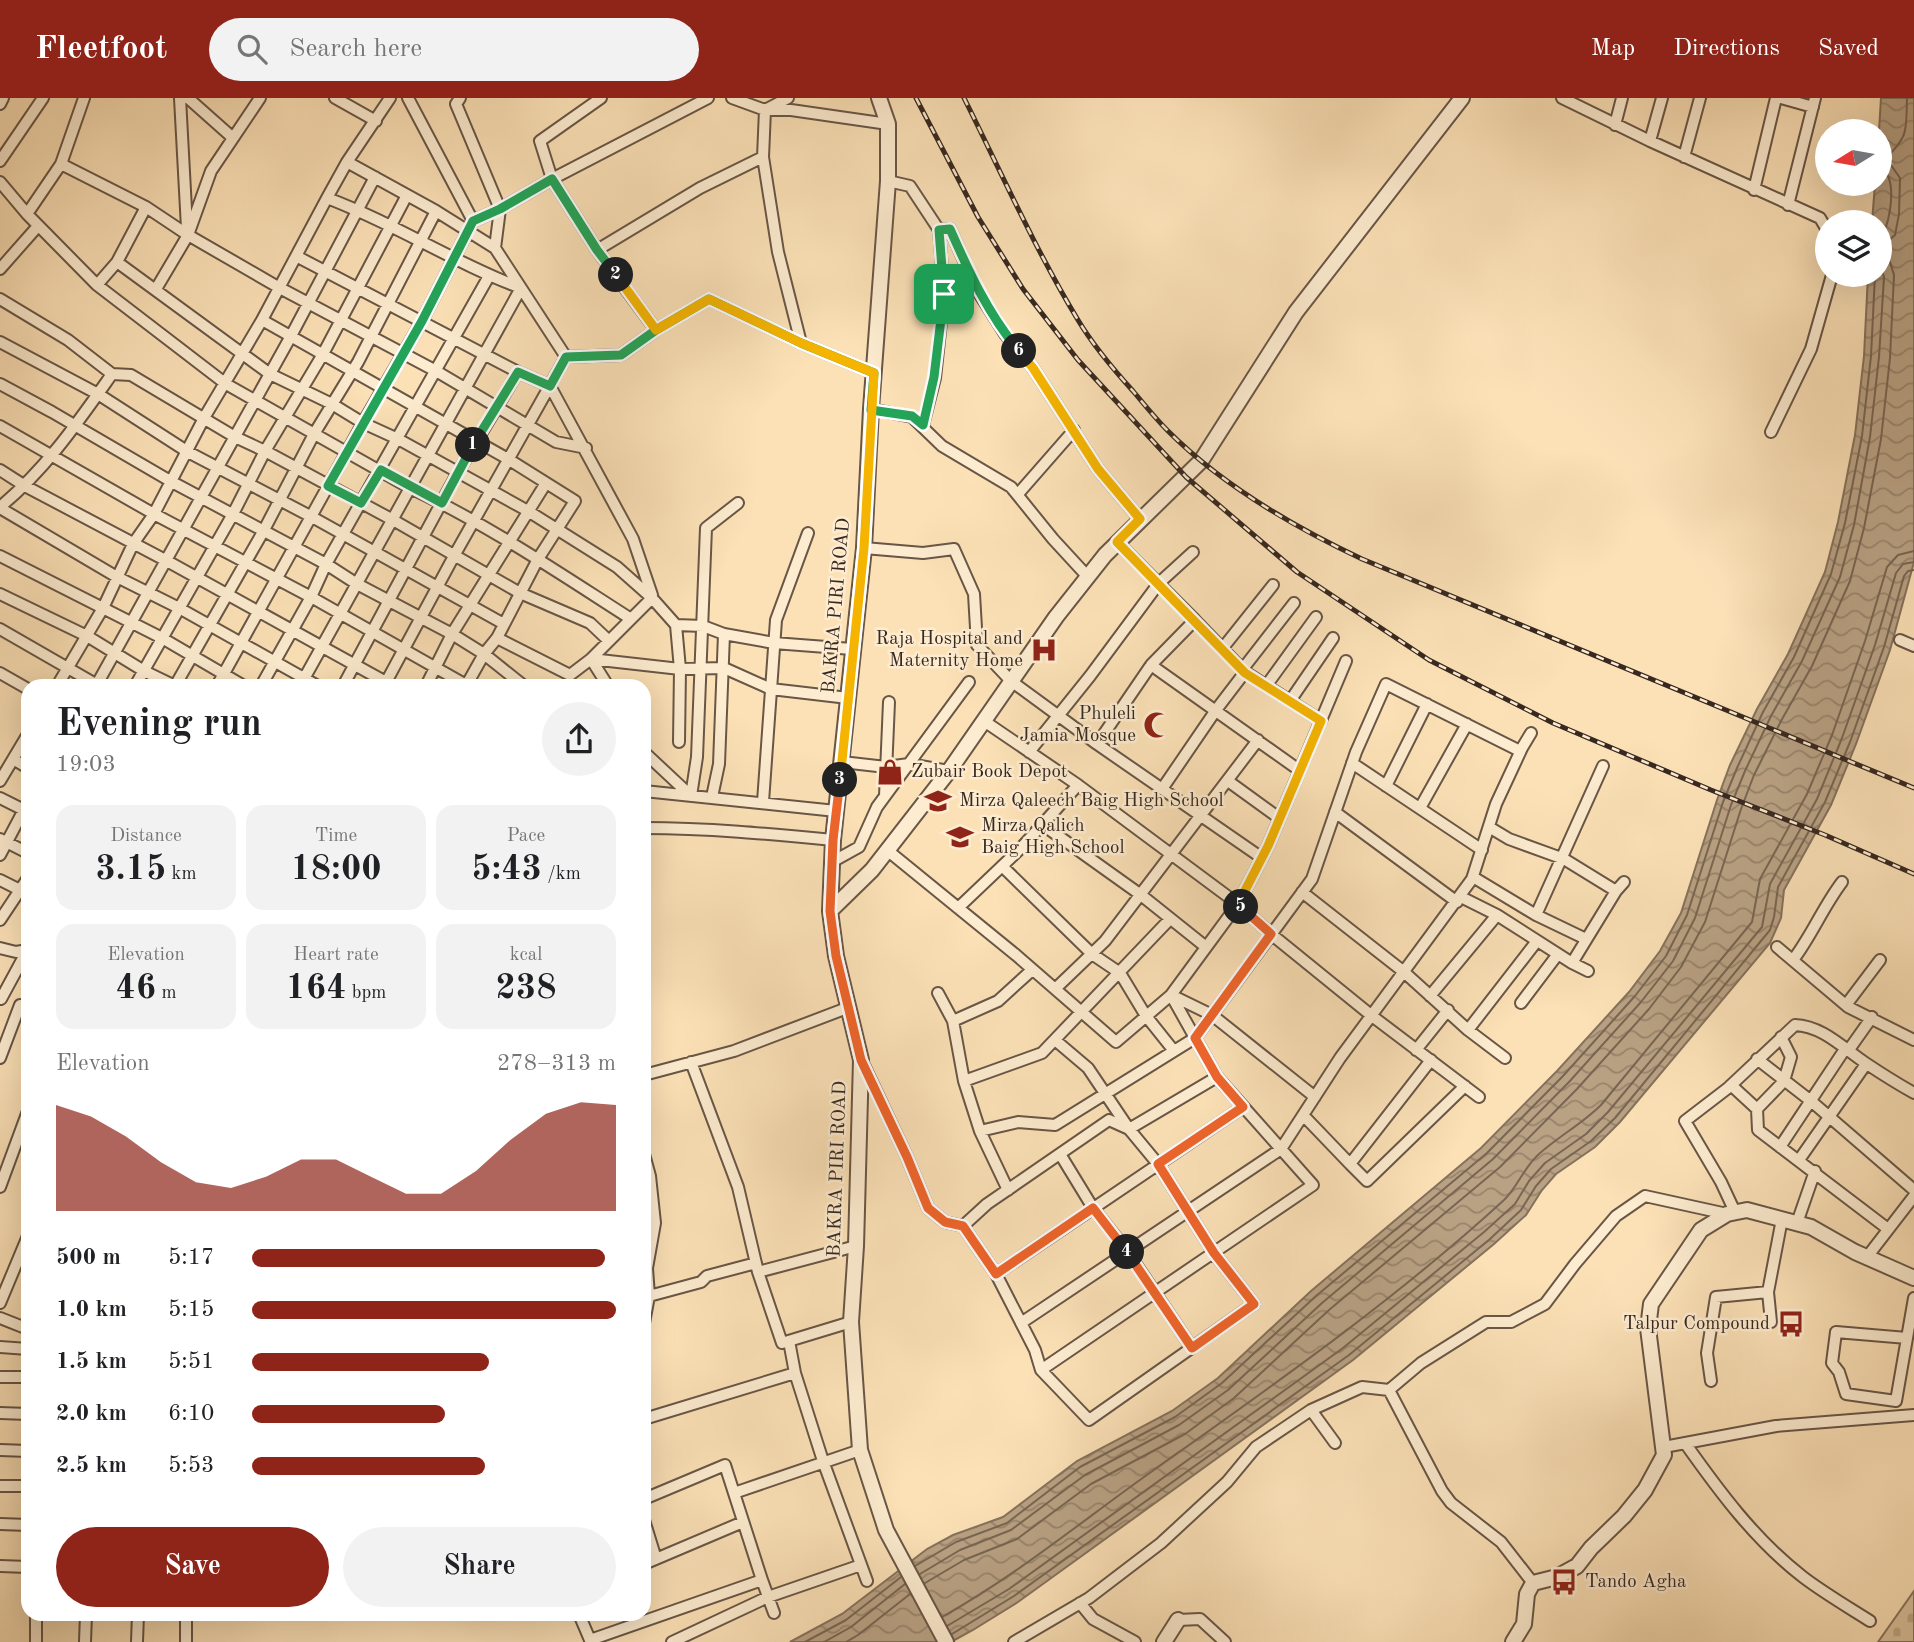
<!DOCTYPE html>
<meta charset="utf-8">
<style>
body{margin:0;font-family:"Old Standard TT",serif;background:#f2f2f2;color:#202124;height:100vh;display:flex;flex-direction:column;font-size:26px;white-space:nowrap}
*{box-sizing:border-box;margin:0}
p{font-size:23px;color:#757577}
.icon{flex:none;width:38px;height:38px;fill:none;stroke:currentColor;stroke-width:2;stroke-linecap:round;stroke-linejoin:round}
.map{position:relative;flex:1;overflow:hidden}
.drawer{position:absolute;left:21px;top:581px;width:630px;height:942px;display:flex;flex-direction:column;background:#fff;border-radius:21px;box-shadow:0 7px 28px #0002}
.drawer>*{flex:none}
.needle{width:46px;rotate:259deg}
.tools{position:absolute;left:1815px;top:21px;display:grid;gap:14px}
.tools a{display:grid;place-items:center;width:77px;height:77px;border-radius:50%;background:#fff;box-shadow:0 7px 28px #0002;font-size:35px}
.pin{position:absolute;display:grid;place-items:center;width:60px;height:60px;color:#fff;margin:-30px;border-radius:14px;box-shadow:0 4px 10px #0006}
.km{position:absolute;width:35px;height:35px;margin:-18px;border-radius:50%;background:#222;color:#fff;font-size:19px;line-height:35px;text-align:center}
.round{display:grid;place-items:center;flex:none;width:74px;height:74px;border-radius:37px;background:#f2f2f2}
.summary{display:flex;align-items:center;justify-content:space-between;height:119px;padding:0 35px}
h1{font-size:38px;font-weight:600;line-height:52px}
.figures{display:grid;grid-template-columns:repeat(3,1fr);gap:10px;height:119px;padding:7px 35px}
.figures div{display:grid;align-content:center;border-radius:18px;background:#f2f2f2;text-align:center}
.figures b{font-size:35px;font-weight:600}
.figures small{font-size:19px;font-weight:400}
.figures p{font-size:19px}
.chart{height:196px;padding:14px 35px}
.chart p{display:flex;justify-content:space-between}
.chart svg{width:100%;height:126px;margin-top:7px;fill:#8f2418;opacity:.7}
.action{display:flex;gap:14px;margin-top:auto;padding:14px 35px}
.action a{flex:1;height:80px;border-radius:42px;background:#8f2418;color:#fff;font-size:28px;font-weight:600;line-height:80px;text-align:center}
.action a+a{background:#f2f2f2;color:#202124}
ul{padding:0 35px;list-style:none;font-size:23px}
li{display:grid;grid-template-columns:112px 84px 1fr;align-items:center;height:52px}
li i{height:18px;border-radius:9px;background:#8f2418}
header{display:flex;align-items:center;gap:42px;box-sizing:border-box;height:98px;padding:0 35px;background:#8f2418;color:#fff}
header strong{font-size:33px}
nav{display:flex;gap:38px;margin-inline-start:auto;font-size:24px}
.search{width:490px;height:63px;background:#f2f2f2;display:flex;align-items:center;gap:18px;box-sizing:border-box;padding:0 24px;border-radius:38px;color:#757577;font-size:26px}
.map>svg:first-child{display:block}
</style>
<header>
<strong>Fleetfoot</strong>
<div class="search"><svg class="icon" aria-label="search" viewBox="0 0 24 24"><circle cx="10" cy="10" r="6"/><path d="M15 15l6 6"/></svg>Search here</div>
<nav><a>Map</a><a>Directions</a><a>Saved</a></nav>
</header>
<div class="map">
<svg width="1914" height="1544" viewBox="0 0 1914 1544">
<defs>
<pattern id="cemetery-stones" width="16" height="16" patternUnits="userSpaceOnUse" patternTransform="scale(1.75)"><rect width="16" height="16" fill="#dbc29d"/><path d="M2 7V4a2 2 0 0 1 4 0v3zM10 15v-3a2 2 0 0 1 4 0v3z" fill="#bda787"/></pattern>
<pattern id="water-waves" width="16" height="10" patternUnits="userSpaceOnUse" patternTransform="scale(1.75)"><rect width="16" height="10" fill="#b9a284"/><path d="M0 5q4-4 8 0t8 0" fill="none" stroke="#97846c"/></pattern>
</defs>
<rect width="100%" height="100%" fill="#fce1b7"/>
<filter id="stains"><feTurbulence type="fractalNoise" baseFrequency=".00286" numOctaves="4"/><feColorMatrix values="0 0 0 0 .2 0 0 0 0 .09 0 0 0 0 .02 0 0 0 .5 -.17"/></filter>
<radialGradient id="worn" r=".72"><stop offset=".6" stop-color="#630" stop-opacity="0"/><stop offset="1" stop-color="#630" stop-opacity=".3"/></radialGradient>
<path fill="url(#cemetery-stones)" stroke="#89755e" stroke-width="2" d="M1914 1493V1544H1878Z"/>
<path fill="url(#water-waves)" stroke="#85715c" stroke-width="2" d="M1881 0H1914V464L1890 552 1856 646 1831 707 1784 792 1781 820 1770 845 1620 1024 1595 1049 1556 1076 1542 1092 1526 1117 1494 1146 1353 1262 1018 1504 973 1532 951 1544H790L842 1516 927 1451 953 1437 1003 1419 1077 1363 1172 1313 1218 1280 1311 1193 1481 1050 1557 973 1629 894 1660 853 1681 815 1717 702 1730 667 1757 611 1788 556 1825 474 1838 424 1855 337 1864 258 1868 177H1880V124H1872L1875 86H1880L1879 33Z"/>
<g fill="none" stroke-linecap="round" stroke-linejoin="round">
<path stroke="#786552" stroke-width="2" d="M1880 71C1885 74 1889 77 1890 84 1893 97 1890 129 1880 138
M1880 150 1895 137 1899 116 1900 80 1886 60C1909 38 1906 32 1907 0
M915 1468 956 1444 1007 1425 1080 1369 1175 1319 1222 1285 1316 1198 1487 1055 1563 978 1635 898 1666 858 1687 817 1723 704 1737 670 1763 614 1794 559 1831 476 1845 425 1862 338 1871 258 1875 177
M920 1476 960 1452 1011 1432 1085 1377 1179 1327 1228 1292 1322 1205 1493 1061 1569 984 1641 904 1673 863 1695 820 1731 707 1745 673 1771 618 1802 563 1840 479 1854 427 1870 339 1879 259 1884 179 1880 167
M925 1485 964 1462 1017 1441 1091 1386 1185 1336 1234 1300 1329 1212 1500 1069 1577 991 1649 911 1681 869 1705 824 1741 711 1754 677 1781 623 1812 568 1850 483 1864 430 1881 341 1890 260 1894 177 1890 164 1880 153
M942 1519C1017 1477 1082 1423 1151 1374 1272 1288 1394 1203 1504 1102 1517 1090 1524 1069 1539 1056 1559 1038 1582 1026 1601 1007L1752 824 1760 781 1807 696 1832 637 1865 543 1887 469 1898 457 1914 453
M947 1528 1009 1491 1343 1250 1484 1134 1515 1106 1529 1083 1545 1065 1586 1036 1608 1014 1762 829 1770 786 1817 701 1842 640 1875 547 1896 475 1903 466 1914 464
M952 1536 1014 1498 1349 1257 1490 1141 1521 1112 1536 1088 1551 1071 1591 1043 1615 1020 1770 832 1774 819 1778 789 1825 704 1850 644 1884 549 1904 478 1908 473 1914 472
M805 1544 846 1522 901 1479
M824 1544 851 1529 905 1486
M846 1544 858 1537 910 1496"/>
<g stroke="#685646" stroke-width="14">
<path id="minor" d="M180 0 187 130
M188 0 233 40
M335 0 376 23
M408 0 473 123
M460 0 456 6 500 111 495 150
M601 0 540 43 552 81 597 152 700 90 763 59
M732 0 765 12H791L888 26
M788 0 765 12 763 59 778 154 801 245 874 275
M1562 0 1650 43 1820 120 1827 132
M1781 0 1813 9
M0 6 3 0
M1615 27 1622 0
M1650 43 1662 0
M1684 59 1700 0
M0 63 43 0
M347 64 436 113
M61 66 146 109 188 137 278 189 436 273 556 344 586 350
M888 83 910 88 939 132 950 131 977 192 1005 236 1033 270 1098 371 1140 421
M0 84 27 116 97 187 226 286 410 390C487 426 559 475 631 521
M1754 92 1776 0
M1788 107 1815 0
M27 116 61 66 84 0
M597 152 656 232
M296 158 518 274 550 288 633 441 652 497
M117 164 146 109
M0 171 38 128
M97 187 117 164 270 276 332 306 363 325 398 341 528 413 617 469 652 500
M156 191 188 137 211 73 260 0
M0 201 68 242 112 276 131 277 235 339 265 353 393 422 520 495 590 525 609 543
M262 222 508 361 575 403 538 461 497 540 484 556 466 588
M0 244 98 296 188 354 312 419 504 526
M0 286 52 314 172 384 326 466 357 486 452 536 484 556 524 588
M871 311 912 319 942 348 1011 389 1053 441 1088 479
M923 327 935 280 944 196 939 132
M0 328 154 416 311 499 468 588
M1771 334 1811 251 1832 177
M0 372 25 388 167 463 393 588
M1018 396 1074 332
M0 409C46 371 78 324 112 276
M0 410 117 479 179 510 318 588
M1117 444 1195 522 1151 567 1299 672
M864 450 923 455 954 451 974 496 977 547 1011 583 1097 646
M0 458 162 540 244 588
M0 496 87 538 144 573 175 588
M676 527 680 571 679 644
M0 531 99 588
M497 540 570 577 591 561 652 500 676 527 703 528 724 536 774 545 852 551
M1900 542 1914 548
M1222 551 1273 487
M591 561 680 571 724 570 771 591 848 600
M591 561 608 588
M1151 567 1097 646 1262 760
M1242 572 1294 505
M1245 574 1321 623
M0 575 28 591
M57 588 103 510 133 446 154 416 204 320 262 222 327 100 347 64 390 0
M96 588 291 238 375 79
M135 588 233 416 265 353 323 256 407 97
M175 588 264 432 314 336 358 264 436 113 495 150 566 259 621 257 656 232 709 201 801 245
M217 588 363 325 422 223 473 123 500 111 552 81 708 0
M261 588 311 499 326 466 489 178
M300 588 521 190C454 165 394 125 327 100
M343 588 458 374 518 274
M384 588 454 458 566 259
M426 588 452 536 546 385
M1266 588 1316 519
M1290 603 1333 540
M644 654 691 698
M1029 654 1090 578 1159 485 1193 454
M13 661 28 670
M842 664 886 669 909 666 949 673
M1352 665 1482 752
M0 683 28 636
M1228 683 1279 720
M1078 687 1238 806 1271 836 1372 918 1479 999
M1386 688 1427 606
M1162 691 1216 612 1245 574 1195 522
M644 693 836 713
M691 698 697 659 706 430 738 405
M885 698 889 604
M712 699 719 666 724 536
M0 700 28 714
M763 704 776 522 808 435
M1420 710 1467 626
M1335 714 1457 804
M1043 727 1141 797 1206 849
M1489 729 1509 741 1564 761 1616 793
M644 730C707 730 770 736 833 742
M0 741 28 755
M887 752 1016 857 1116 944 1171 897 1238 806 1268 748 1346 563
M0 757 28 704
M832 764 859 749 877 709 969 584
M1002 768 1092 856 1120 875 1146 918 1174 953
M1473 779 1536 817 1586 841
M0 782 28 796
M1302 794 1404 874 1468 932 1505 960
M958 810 1021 750 1078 687 984 623
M1497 817 1572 865 1588 873
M1536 817 1603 668
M0 822 28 780
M1777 849 1848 909 1914 942
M0 850 16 854 28 852
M1793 862C1812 837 1823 809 1842 784
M1572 865 1616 793 1624 784
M1055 891 1105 843 1258 642
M938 895 953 923 964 983 980 1033 1008 1092
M1171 897 1212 917 1315 999
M1171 897 1217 979
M1430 898 1497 817 1461 799
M1 901 28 851
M1521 905 1558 856
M1846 907 1880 862
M953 923 998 903 1032 872
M1468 932 1537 843
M1416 952 1448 912
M1848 953 1872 919
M0 960 20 907
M1757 961 1811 1003 1914 1092
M862 963 907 1059 928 1110 945 1124 963 1128 996 1176 1035 1252 1041 1272 1089 1322 1254 1206 1214 1155 1158 1066 1129 1031 1088 970 1055 942
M691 964 738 1089 758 1174 782 1245 851 1224
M644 977 734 953 847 910
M964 983 1042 955 1170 821
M1731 987 1757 1011 1758 1032 1888 1131
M1757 1011 1784 983 1791 959 1781 939
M1303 1017 1350 1066 1431 962
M980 1033 1018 1024 1055 1027 1195 940 1312 781 1356 654 1386 586 1520 653
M1780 1049 1845 951
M644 1056 650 1078 655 1125 647 1170 649 1198 644 1225
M1060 1056 1093 1110 1127 1153 1192 1250
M1799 1062 1866 966
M1350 1066 1367 1083 1465 988
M0 1089 28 1013
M1735 1114 1721 1084 1685 1023 1728 990 1795 927C1823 928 1844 951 1867 966 1882 976 1898 986 1914 995
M1797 1125 1815 1073
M963 1128 987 1106 1109 1022 1129 1031 1217 979 1313 1087 1041 1272
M1867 1159 1914 1098
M758 1174 856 1148
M996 1176 1243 1009
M649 1198 701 1184 707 1178 756 1165
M0 1205 28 1138
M0 1220 28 1231
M1771 1224 1768 1194 1782 1121
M1021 1225 1281 1051 1340 960 1472 781 1496 706 1522 650 1531 635
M1907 1240 1836 1234 1832 1265 1839 1274 1846 1296 1896 1303 1914 1200
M789 1243 795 1275
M0 1249 28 1251
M0 1279H28
M1711 1283 1707 1255 1716 1199 1768 1194
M1389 1292 1421 1265 1486 1224H1511L1545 1206 1575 1166 1616 1118 1645 1098 1727 1116
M1311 1312 1335 1345
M0 1315 28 1316
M644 1321 795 1275 823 1363 867 1483
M1685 1345C1719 1393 1755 1442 1803 1479 1824 1495 1848 1509 1870 1523
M1664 1349 1776 1328 1914 1317
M0 1352 28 1353
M0 1388H28
M734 1395 762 1482
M644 1401 725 1367 734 1395 860 1352
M644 1422 656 1461
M0 1426 28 1427
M644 1466 743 1424
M0 1468 28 1469
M1080 1505 1093 1521 1135 1544
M579 1516 590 1542 762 1482 774 1515
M1178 1522 1200 1521 1225 1544
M36 1544V1516
M85 1544 86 1516
M137 1544 138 1516
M186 1544V1516
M672 1544 768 1499 861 1467
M1014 1544 1089 1500 1161 1445 1227 1384 1256 1349 1311 1312 1362 1289 1389 1292 1442 1393 1451 1405 1501 1444 1533 1485"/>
</g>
<g stroke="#685646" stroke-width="18">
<path id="tertiary" d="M879 0 888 26V83L871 311 864 450 833 742 830 813 836 858 861 962 856 1148 851 1224 860 1352 886 1432 946 1544
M830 813 872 772 949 673 1056 519 1105 457 1201 363 1296 214 1462 0
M1164 1544 1178 1522
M1513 1544 1524 1526 1527 1496 1533 1485 1557 1479 1577 1468 1591 1450 1624 1418 1645 1392 1664 1357 1648 1230 1651 1206 1701 1132 1727 1116 1747 1112 1811 1129 1855 1154 1914 1180"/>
</g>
<use href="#minor" stroke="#fdecd0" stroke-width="10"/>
<use href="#tertiary" stroke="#fdecd0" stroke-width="14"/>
<g stroke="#372820" stroke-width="5">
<path id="rail" d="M916 0 978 119 1023 191 1078 262 1186 379 1297 474 1429 562 1553 625 1711 692 1825 737 1914 776
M964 0C1001 74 1035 151 1078 222 1093 247 1113 271 1133 293 1144 306 1155 320 1168 333 1222 387 1292 428 1362 461L1914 690"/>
</g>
<use href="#rail" stroke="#fdecd0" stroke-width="2.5" stroke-dasharray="8" stroke-linecap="butt"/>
</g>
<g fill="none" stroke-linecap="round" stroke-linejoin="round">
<g stroke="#fff" stroke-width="14">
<path id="split-1" d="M473 347 518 274 550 288 566 259 621 257 656 232 709 201 801 245 874 275 871 312 912 318 923 327 934 279 944 196"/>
</g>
<g stroke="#fff" stroke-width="14">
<path id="split-2" d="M473 347 442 405 381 372 361 405 328 388 422 223 473 123 500 111 552 81 597 152 616 177"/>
</g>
<g stroke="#fff" stroke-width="14">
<path id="split-3" d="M616 177 656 232 709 201 801 245 874 275 864 450 840 682"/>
</g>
<g stroke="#fff" stroke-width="14">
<path id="split-4" d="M840 682 833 742 830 813 836 858 861 962 907 1059 928 1110 945 1124 963 1128 996 1176 1093 1110 1127 1154"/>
</g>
<g stroke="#fff" stroke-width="14">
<path id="split-5" d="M1127 1154 1192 1250 1254 1206 1214 1155 1158 1066 1243 1009 1217 979 1195 940 1271 836 1241 809"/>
</g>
<g stroke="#fff" stroke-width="14">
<path id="split-6" d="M1019 253 1033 270 1098 371 1140 421 1117 444 1245 575 1321 623 1268 748 1238 806 1241 809"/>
</g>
<g stroke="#fff" stroke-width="14">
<path id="split-7" d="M944 196 939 132 950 131C969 174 988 216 1019 253"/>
</g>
<use href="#split-1" stroke="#22a559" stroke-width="9"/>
<use href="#split-2" stroke="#22a559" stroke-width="9"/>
<use href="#split-3" stroke="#f5b400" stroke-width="9"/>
<use href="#split-4" stroke="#f0652b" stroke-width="9"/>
<use href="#split-5" stroke="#f0652b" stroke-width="9"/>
<use href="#split-6" stroke="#f5b400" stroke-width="9"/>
<use href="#split-7" stroke="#22a559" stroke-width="9"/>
</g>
<defs>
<g id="hospital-bare" transform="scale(2.1)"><path d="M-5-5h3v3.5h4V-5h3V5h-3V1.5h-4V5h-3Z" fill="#8f2418" stroke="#fdecd0" stroke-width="2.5" paint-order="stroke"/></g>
<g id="mosque-bare" transform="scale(2.1)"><path d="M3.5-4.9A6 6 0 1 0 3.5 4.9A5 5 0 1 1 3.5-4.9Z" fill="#8f2418" stroke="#fdecd0" stroke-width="2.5" paint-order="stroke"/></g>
<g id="shop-bare" transform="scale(2.1)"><path d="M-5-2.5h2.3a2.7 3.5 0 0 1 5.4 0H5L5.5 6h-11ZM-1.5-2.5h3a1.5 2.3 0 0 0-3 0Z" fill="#8f2418" stroke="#fdecd0" stroke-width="2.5" paint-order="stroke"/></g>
<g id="school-bare" transform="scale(2.1)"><path d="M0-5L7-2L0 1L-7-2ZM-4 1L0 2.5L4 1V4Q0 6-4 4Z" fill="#8f2418" stroke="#fdecd0" stroke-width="2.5" paint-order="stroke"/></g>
<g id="bus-bare" transform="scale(2.1)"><path d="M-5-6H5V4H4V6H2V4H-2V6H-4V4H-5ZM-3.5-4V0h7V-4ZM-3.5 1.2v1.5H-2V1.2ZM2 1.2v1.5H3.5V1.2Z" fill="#8f2418" stroke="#fdecd0" stroke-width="2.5" paint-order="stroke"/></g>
</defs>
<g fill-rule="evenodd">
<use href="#hospital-bare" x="1044" y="552"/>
<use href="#mosque-bare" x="1157" y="627"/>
<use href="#shop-bare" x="890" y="674"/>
<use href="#school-bare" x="938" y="703"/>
<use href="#school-bare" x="960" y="739"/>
<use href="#bus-bare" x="1791" y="1226"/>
<use href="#bus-bare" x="1564" y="1484"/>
</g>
<g text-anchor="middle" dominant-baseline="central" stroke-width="5" stroke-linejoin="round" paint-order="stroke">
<g font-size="19" fill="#372820" stroke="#fdecd0">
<text transform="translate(837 508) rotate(-85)">BAKRA PIRI ROAD</text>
<text transform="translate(838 1071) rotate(-88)">BAKRA PIRI ROAD</text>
</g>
<g font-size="19" fill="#372820" stroke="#fdecd0" text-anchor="start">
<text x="1023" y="541" text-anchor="end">Raja Hospital and<tspan x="1023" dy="22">Maternity Home</tspan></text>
<text x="1136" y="616" text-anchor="end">Phuleli<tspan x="1136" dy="22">Jamia Mosque</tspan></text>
<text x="911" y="674">Zubair Book Depot</text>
<text x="959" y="703">Mirza Qaleech Baig High School</text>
<text x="981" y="728">Mirza Qalich<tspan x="981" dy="22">Baig High School</tspan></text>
<text x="1770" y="1226" text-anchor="end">Talpur Compound</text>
<text x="1585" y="1484">Tando Agha</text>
</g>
</g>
<rect width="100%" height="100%" filter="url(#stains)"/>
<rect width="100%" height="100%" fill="url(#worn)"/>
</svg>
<div class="tools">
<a><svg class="needle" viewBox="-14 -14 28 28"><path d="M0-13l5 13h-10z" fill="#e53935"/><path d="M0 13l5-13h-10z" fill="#757577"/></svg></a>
<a><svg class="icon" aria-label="layers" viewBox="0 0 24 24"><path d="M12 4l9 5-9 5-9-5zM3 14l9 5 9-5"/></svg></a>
</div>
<div class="pin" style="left:944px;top:196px;background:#1e9e55"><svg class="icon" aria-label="arrive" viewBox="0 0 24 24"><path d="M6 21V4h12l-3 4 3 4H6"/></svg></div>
<b class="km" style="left:473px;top:347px">1</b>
<b class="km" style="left:616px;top:177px">2</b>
<b class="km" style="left:840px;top:682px">3</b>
<b class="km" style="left:1127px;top:1154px">4</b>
<b class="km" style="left:1241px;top:809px">5</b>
<b class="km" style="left:1019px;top:253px">6</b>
<section class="drawer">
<div class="summary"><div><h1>Evening run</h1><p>19:03</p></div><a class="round"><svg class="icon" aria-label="share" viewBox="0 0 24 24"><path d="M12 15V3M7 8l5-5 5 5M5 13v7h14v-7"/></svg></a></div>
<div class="figures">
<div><p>Distance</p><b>3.15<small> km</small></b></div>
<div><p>Time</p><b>18:00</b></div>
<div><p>Pace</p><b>5:43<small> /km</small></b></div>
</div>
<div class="figures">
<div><p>Elevation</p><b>46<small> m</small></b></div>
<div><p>Heart rate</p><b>164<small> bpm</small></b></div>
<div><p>kcal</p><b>238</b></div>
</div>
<div class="chart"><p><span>Elevation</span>278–313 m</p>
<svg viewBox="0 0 160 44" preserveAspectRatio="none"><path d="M0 44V7L10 11L20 18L30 27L40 34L50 36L60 32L70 26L80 26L90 32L100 38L110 38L120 30L130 19L140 10L150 6L160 7V44z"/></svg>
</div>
<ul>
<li><b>500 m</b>5:17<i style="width:97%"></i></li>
<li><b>1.0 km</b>5:15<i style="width:100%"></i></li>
<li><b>1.5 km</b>5:51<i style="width:65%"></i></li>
<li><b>2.0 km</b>6:10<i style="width:53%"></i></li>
<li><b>2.5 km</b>5:53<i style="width:64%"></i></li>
</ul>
<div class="action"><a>Save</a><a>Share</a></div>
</section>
</div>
